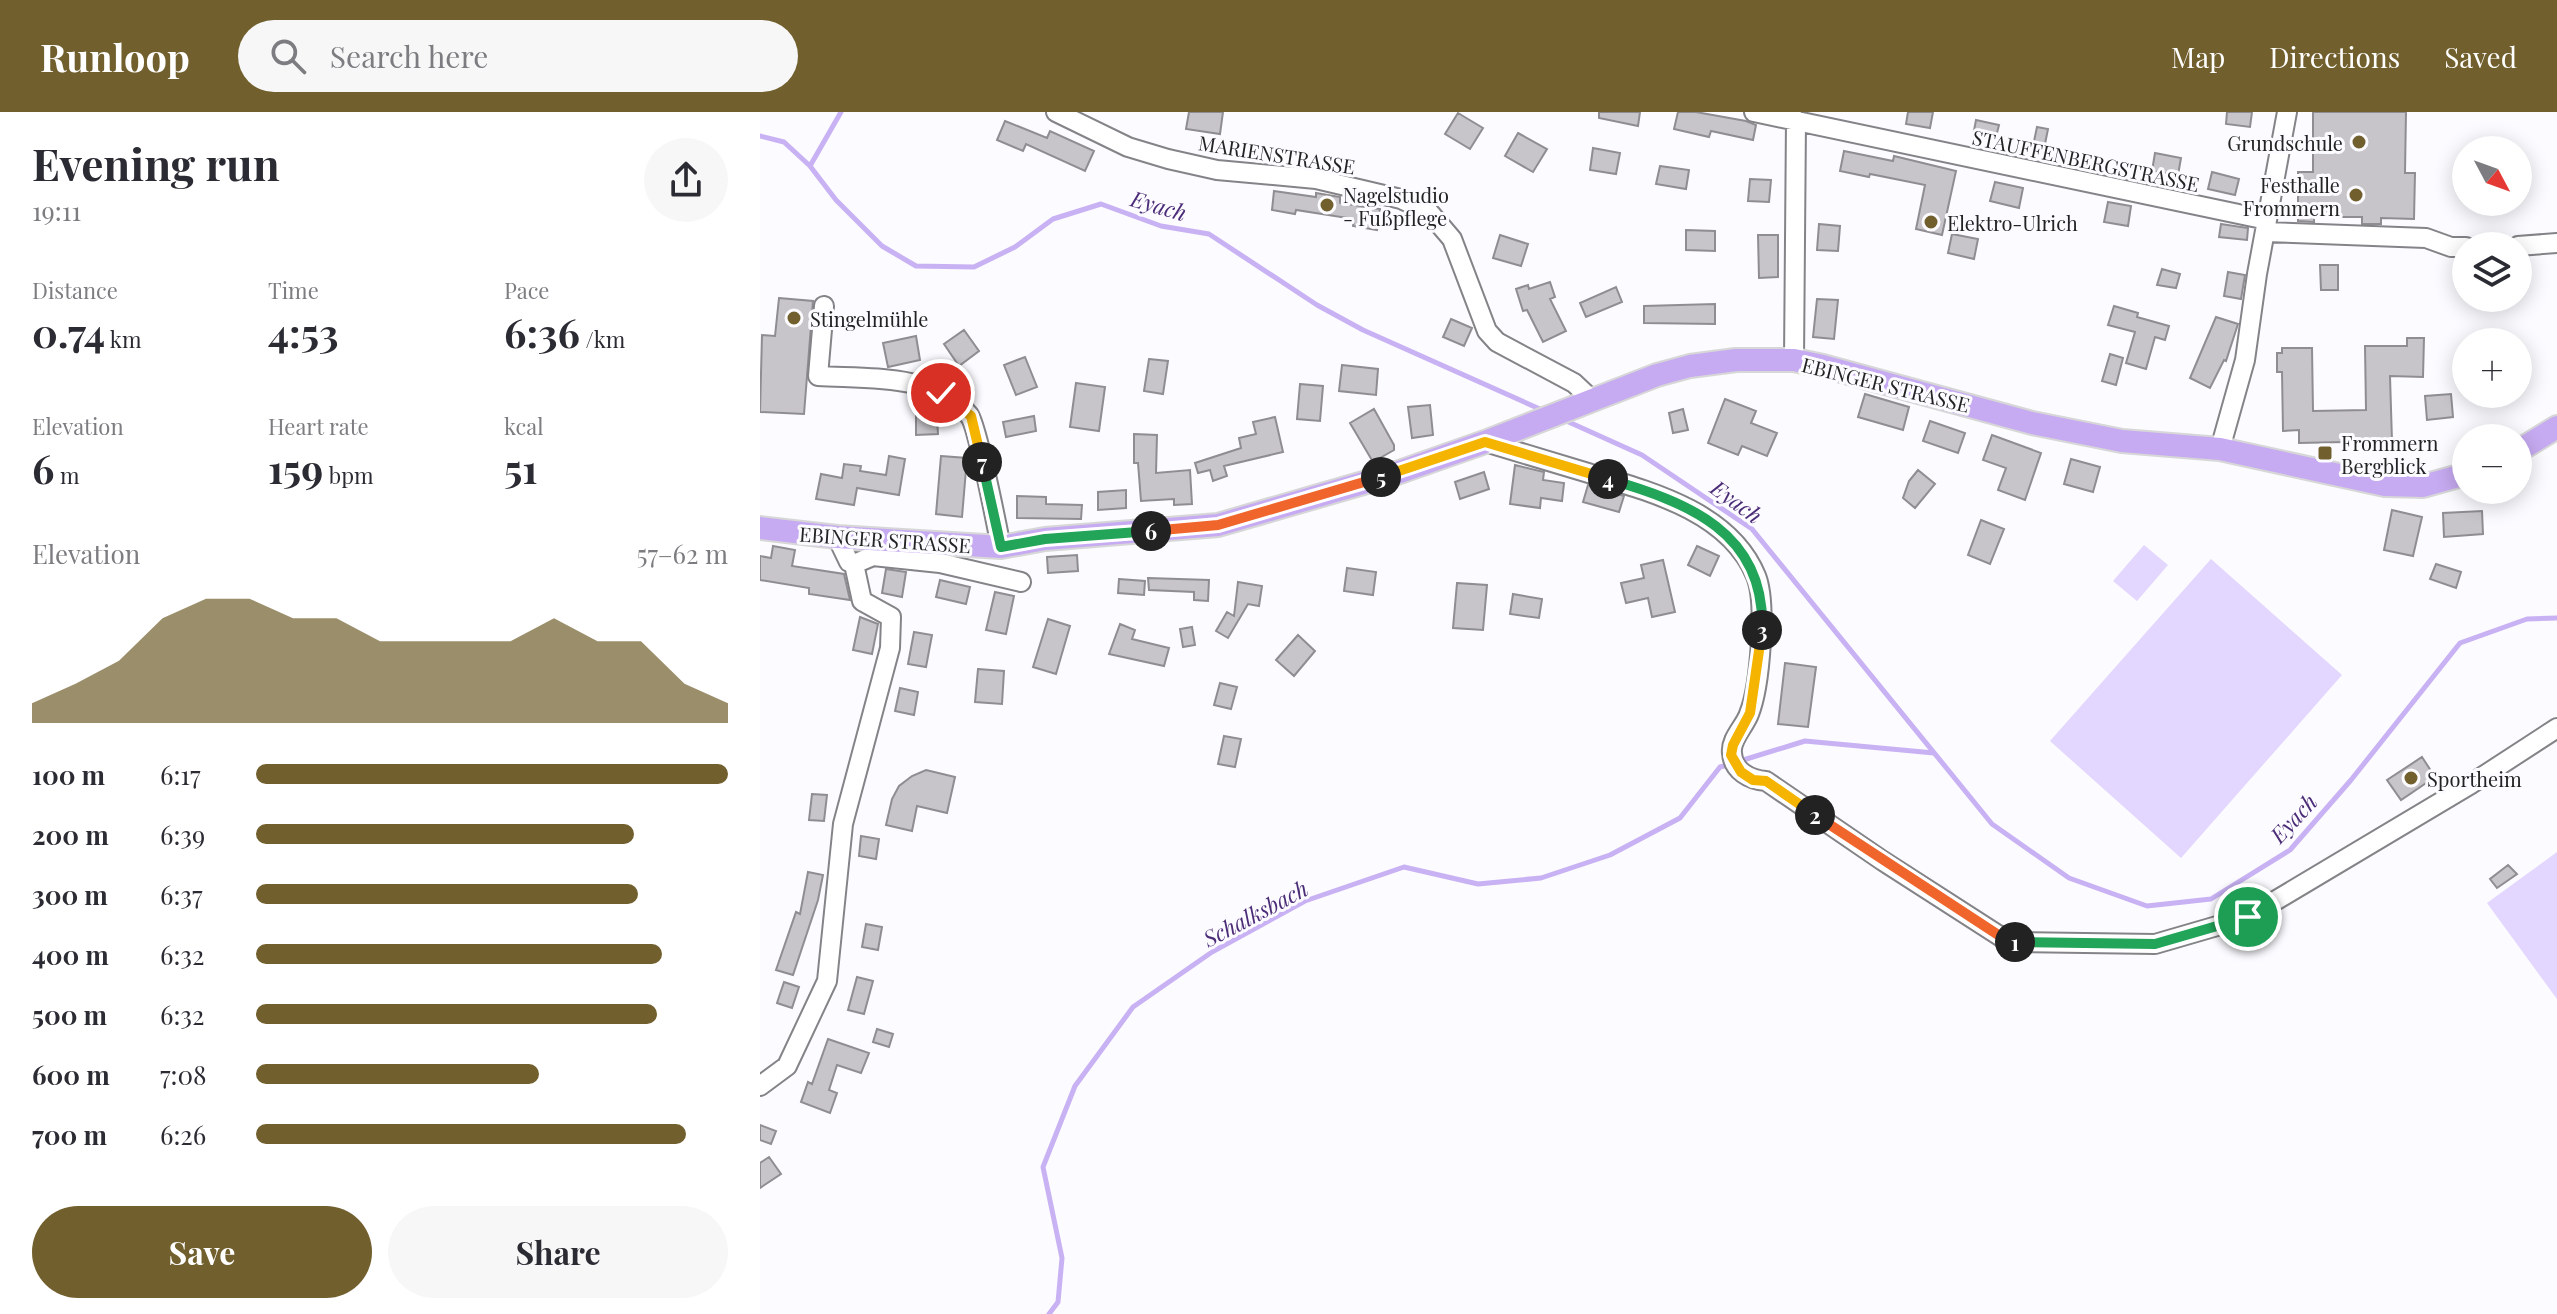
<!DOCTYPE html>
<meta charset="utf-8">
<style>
body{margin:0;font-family:"Playfair Display",serif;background:#f7f7f7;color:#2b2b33;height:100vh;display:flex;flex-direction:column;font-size:30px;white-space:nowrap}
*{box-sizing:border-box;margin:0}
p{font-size:26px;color:#7c7c81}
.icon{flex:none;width:44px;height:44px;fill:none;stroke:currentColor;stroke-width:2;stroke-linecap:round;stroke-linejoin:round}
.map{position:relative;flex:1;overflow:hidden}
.side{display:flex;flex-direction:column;background:#fff;width:760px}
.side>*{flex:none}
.needle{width:52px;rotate:131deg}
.buttons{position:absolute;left:1692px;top:24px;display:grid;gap:16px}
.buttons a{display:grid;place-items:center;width:80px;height:80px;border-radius:50%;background:#fff;box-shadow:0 4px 20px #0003;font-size:40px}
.pin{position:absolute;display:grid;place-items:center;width:68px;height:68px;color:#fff;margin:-34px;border:4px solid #fff;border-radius:50%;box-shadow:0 2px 8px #0007}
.km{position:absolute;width:40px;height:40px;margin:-20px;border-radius:50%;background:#222;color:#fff;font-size:22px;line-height:40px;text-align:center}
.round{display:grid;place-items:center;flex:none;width:84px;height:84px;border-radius:42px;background:#f7f7f7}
.overview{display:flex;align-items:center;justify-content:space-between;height:136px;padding:0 32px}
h1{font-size:44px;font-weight:700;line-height:60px}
.metrics{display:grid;grid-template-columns:repeat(3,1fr);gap:12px;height:136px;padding:8px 32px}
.metrics div{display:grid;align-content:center}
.metrics b{font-size:40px;font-weight:700}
.metrics small{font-size:22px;font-weight:400}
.metrics p{font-size:22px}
.chart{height:224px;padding:16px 32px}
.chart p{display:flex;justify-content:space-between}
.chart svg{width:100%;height:144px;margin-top:8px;fill:#715f2d;opacity:.7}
.cta{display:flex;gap:16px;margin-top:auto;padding:16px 32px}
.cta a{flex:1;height:92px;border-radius:48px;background:#715f2d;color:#fff;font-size:32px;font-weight:700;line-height:92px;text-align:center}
.cta a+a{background:#f7f7f7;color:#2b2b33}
ul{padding:0 32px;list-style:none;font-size:26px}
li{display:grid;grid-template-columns:128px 96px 1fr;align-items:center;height:60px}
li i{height:20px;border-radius:10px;background:#715f2d}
header{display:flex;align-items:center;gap:48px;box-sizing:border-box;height:112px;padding:0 40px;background:#715f2d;color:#fff}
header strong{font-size:38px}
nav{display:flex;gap:44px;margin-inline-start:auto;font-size:28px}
.search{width:560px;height:72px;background:#f7f7f7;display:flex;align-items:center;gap:20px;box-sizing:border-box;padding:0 28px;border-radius:44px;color:#7c7c81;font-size:30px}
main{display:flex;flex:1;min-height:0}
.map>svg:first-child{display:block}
</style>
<header>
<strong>Runloop</strong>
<div class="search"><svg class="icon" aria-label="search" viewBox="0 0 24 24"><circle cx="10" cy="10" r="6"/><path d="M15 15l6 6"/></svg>Search here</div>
<nav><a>Map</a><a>Directions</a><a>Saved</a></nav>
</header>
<main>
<section class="side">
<div class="overview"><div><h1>Evening run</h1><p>19:11</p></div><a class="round"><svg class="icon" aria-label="share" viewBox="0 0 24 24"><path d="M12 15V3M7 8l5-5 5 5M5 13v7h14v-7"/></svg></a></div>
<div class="metrics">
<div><p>Distance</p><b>0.74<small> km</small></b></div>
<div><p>Time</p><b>4:53</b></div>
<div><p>Pace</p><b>6:36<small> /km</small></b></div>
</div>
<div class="metrics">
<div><p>Elevation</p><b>6<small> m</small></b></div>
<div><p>Heart rate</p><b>159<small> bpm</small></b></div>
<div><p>kcal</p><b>51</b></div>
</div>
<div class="chart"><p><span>Elevation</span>57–62 m</p>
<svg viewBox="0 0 160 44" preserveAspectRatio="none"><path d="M0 44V38L10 32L20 25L30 12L40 6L50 6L60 12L70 12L80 19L90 19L100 19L110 19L120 12L130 19L140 19L150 32L160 38V44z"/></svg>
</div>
<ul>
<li><b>100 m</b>6:17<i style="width:100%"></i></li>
<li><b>200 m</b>6:39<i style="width:80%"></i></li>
<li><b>300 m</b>6:37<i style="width:81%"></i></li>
<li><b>400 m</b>6:32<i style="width:86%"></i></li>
<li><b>500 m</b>6:32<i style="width:85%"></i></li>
<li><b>600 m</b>7:08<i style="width:60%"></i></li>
<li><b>700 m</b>6:26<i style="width:91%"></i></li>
</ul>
<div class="cta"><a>Save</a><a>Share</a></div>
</section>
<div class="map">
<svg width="1797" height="1202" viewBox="0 0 1797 1202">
<rect width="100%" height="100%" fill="#fcfbff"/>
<path fill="#e3d6ff" d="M1384 433 1408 453 1377 489 1353 469Z
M1451 447 1582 563 1421 746 1290 629Z
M1797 740V887L1727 791Z"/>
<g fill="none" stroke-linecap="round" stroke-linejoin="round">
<path stroke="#c8b2f3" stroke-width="5" d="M0 24 24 30 50 54 76 88 122 134 156 154 214 155 255 135 293 107 341 92 401 114 449 122 557 193 603 218 782 298
M50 54 81 0
M802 307 882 343 992 417 1232 712 1309 766 1387 794 1451 787 1530 738 1591 668 1700 531 1767 507 1797 506
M980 649 1045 629 1174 641
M289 1202 298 1190 302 1146 283 1055 315 974 373 895 452 840 545 789 644 755 718 772 781 766 850 743 920 706 960 655 971 652"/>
</g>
<path fill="#c7c5c9" stroke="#8f8d91" stroke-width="2" d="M429 0H463L460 22 426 17Z
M839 0H880L878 14 839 6Z
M918 0H936L986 9 996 13 993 28 951 19 949 25 914 17Z
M1148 0H1173L1170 16 1146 12Z
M1467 0H1492L1490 15 1466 12Z
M1553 0H1646L1645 61H1655L1654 107 1621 106V112H1602V105H1554V110L1538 109V60H1553Z
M698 1 723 16 710 37 685 22Z
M1216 8 1239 13 1235 29 1213 24Z
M245 9 287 26 290 19 334 39 325 59 266 32 263 39 237 28Z
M1277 15 1288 17 1284 37 1273 34Z
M758 21 787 37 773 60 745 44Z
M833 36 860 41 856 62 830 58Z
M1084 39 1133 49 1134 44 1196 59 1182 123 1156 117 1165 73 1110 62 1109 65 1080 59Z
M1395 41 1421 46 1418 63 1392 59Z
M900 54 929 58 926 77 896 72Z
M1452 60 1479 67 1475 83 1448 77Z
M990 67 1011 68 1009 90 988 89Z
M1235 70 1263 76 1259 96 1230 89Z
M514 79 556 85V81L580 85V91L620 97 617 118 593 114 594 107 536 98 535 102 512 98Z
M1348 90 1371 94 1368 114 1344 110Z
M1059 112 1080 114 1078 139 1057 138Z
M1461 112 1488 116 1487 128 1459 125Z
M926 118 955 119V139L926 138Z
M1192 122 1218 127 1214 147 1188 141Z
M740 123 768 132 761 154 733 146Z
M998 123H1018V165L999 166Z
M1560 153H1578V178H1561Z
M1402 157 1420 162 1416 176 1397 173Z
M1468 160 1485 163 1481 187 1464 184Z
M790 170 795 185 790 187 806 219 783 230 767 198 763 199 756 177 768 173 769 177Z
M856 175 862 190 826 205 820 191Z
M19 186 53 189 44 302 0 300 2 223 15 224Z
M1057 187 1078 188 1074 227 1053 225Z
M955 192V212L884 211V194Z
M1354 194 1378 201 1377 205 1409 214 1405 228 1395 225 1386 257 1366 251 1375 220 1348 213Z
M1456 205 1478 212 1466 249 1464 248 1450 276 1430 266Z
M691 207 712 216 704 234 683 225Z
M204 218 219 239 199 254 184 232Z
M156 224 160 248 128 255 123 231Z
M1647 226H1664L1663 265 1630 264 1632 329 1539 331V318L1523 319 1522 260H1517V241H1522V236H1552L1553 299 1606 298 1605 234H1647Z
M1350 242 1363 246 1356 273 1342 269Z
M265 245 277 275 256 283 244 253Z
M389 247 408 249 403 282 384 279Z
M582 253 618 257 616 283 579 279Z
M316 271 345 275 339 319 310 315Z
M540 272 563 274 560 309 537 307Z
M1105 282 1149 295 1143 318 1098 305Z
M1691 282 1693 305 1667 308 1665 284Z
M965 287 996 299 991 311 1017 321 1007 344 982 334 978 343 948 331Z
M173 291 176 293 178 322 156 323V292Z
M670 293 673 323 652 326 648 295Z
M614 297 634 333V338L613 350 590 311Z
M923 297 928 318 913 321 909 301Z
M274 304 276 319 246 325 243 310Z
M515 305 523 340 464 354 467 364 453 369 450 358 438 361 435 351 481 336 479 326 496 322 493 310Z
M1170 309 1205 321 1198 341 1163 329Z
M374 322 397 323 396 361 430 358 432 392 414 393V387L381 389 378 351H374Z
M1232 323 1281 341 1265 388 1238 378 1246 356 1223 348Z
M129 344 145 347 139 383 97 376 94 393 56 387 61 362 82 366 84 352 101 354 100 359 126 363Z
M181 344 207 346 202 405 176 402Z
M1311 347 1340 355 1333 380 1304 372Z
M755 353 784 360 783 368 804 371 802 389 781 386 780 396 750 392Z
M1158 358 1175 372 1155 396 1143 386 1149 369Z
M724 360 729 377 700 387 695 370Z
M828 373 864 384 859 400 823 390Z
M366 378V396L338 398V380Z
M257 384 286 385V392L322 393 321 407 257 406Z
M1632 398 1662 405 1653 444 1624 438Z
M1722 399 1723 422 1684 425 1683 401Z
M1221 408 1244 417 1230 452 1208 443Z
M13 434 35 438 32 454 84 462 90 488 49 482V476L0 468V444L11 446Z
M937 434 959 444 950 464 928 453Z
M317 443 318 459 288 461 287 445Z
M903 448 915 500 892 505 888 486 866 491 861 471 884 466 881 453Z
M1676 452 1701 460 1696 476 1670 467Z
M587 456 616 460 613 483 584 479Z
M126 457 146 460 142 485 122 481Z
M388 466 449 468 448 489 434 488V480L389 478Z
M359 467 385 469 384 483 358 481Z
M180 468 210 475 206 492 176 485Z
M478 470 502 474 499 494 488 492 468 526 456 519 467 500 474 504Z
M697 471 727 473 723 518 693 516Z
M235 480 254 484 246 522 226 518Z
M753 482 782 487 779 506 750 502Z
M100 505 118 512 112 542 93 538Z
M288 507 310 514 296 562 273 555Z
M360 512 375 518 372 527 409 536 404 554 349 542Z
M432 515 435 533 423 535 420 517Z
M154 520 172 523 166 555 148 552Z
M538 523 555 539 534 564 516 548Z
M1025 551 1056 555 1048 615 1018 612Z
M218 557 244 559 242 592 215 590Z
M460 571 477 575 471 597 454 593Z
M140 576 158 580 154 603 135 599Z
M464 624 481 627 475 655 458 652Z
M1662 645 1675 665 1641 688 1627 668Z
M166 658 195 665 187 701 157 694 152 719 126 713 132 687 139 674 152 664Z
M52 682 67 683 64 709 49 708Z
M101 724 119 727 116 747 99 744Z
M1748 753 1757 762 1737 776 1730 767Z
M48 760 63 763 58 788 33 863 16 858 36 800 40 802Z
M106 812 122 815 118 838 102 835Z
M97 865 113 869 104 902 88 898Z
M24 870 39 875 32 896 17 891Z
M117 917 133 922 129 935 113 930Z
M68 927 109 941 101 961 77 953 69 978 77 981 70 1001 41 990 48 970 52 972Z
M0 1013 16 1019 11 1032 0 1028Z
M9 1045 21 1062 0 1076V1051Z"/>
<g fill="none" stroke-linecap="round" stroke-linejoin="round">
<g stroke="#848387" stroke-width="22">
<path id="minor" d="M296 0 368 35 408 47 457 58 556 67 641 87 669 100 692 127 727 219 737 230 814 271 831 287
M994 0 1507 108
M1505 120 1666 126 1691 135H1706
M1758 134 1797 131
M64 194 58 264C108 267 173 261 209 303 217 312 237 415 241 435
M1034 248 1036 8
M725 330C758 340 791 350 825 360 885 378 969 398 996 464 1007 491 1000 575 989 602 985 614 970 627 972 641 973 659 990 668 1006 669L1123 749 1249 830 1395 832 1488 805 1711 672 1797 616
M1460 337 1485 248 1497 162 1527 0
M94 452 113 444 180 451 261 470
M0 974 27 954 67 869 83 712 130 536 131 505 102 489 94 452 89 450 77 425"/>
</g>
<g stroke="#d7d7d8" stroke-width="26">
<path id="major" d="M1758 339 1797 315
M0 416 77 425 241 435 285 427 458 413 631 363 725 330 897 263 930 254 976 248H1034L1063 254 1272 311 1362 329 1460 337 1625 373 1663 374 1706 362"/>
</g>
<use href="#minor" stroke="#fff" stroke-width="18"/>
<use href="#major" stroke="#c7abf2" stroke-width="22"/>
</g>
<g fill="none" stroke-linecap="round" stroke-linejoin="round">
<g stroke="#fff" stroke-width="16">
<path id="split-1" d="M1255 830 1395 832 1488 805"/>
</g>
<g stroke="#fff" stroke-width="16">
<path id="split-2" d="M1055 703 1249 830H1255"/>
</g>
<g stroke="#fff" stroke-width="16">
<path id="split-3" d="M1002 518 990 601 973 633 971 643 981 660 993 668 1006 669 1055 703"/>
</g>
<g stroke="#fff" stroke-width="16">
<path id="split-4" d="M848 367C927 390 1006 420 1002 518"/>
</g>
<g stroke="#fff" stroke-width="16">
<path id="split-5" d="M621 365 725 330 848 367"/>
</g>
<g stroke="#fff" stroke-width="16">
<path id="split-6" d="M391 419 458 413 621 365"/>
</g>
<g stroke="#fff" stroke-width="16">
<path id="split-7" d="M222 350 241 435 285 427 391 419"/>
</g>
<g stroke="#fff" stroke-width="16">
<path id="split-8" d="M181 281 211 304 222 350"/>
</g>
<use href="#split-1" stroke="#22a559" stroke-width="10"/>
<use href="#split-2" stroke="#f0652b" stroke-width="10"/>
<use href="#split-3" stroke="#f5b400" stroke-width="10"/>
<use href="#split-4" stroke="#22a559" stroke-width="10"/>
<use href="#split-5" stroke="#f5b400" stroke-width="10"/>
<use href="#split-6" stroke="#f0652b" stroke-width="10"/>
<use href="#split-7" stroke="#22a559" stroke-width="10"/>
<use href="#split-8" stroke="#f5b400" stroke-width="10"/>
</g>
<g fill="#715f2d" stroke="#fcfbff" stroke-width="3">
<circle cx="1599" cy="30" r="8"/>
<circle cx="1596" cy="83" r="8"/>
<circle cx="567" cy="93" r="8"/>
<circle cx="1171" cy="110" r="8"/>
<circle cx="34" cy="206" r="8"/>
<rect x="1557" y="333" width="16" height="16" rx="4"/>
<circle cx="1651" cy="666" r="8"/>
</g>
<g text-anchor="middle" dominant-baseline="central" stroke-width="6" stroke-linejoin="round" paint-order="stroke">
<g font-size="20" fill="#232324" stroke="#fcfbff" text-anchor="start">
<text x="1583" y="30" text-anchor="end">Grundschule</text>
<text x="1580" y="72" text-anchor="end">Festhalle<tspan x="1580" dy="23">Frommern</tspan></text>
<text x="583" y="82">Nagelstudio<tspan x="583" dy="23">- Fußpflege</tspan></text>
<text x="1187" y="110">Elektro-Ulrich</text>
<text x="50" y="206">Stingelmühle</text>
<text x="1581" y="330">Frommern<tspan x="1581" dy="23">Bergblick</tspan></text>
<text x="1667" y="666">Sportheim</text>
</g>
<g font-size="20" fill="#232324" stroke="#fcfbff">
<text transform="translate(517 42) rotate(9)">MARIENSTRASSE</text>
<text transform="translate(1326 48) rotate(12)">STAUFFENBERGSTRASSE</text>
<text transform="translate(1126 272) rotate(14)">EBINGER STRASSE</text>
<text transform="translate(125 427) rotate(4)">EBINGER STRASSE</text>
</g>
<g font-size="22" font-style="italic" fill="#4b2c77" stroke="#fcfbff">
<text transform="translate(399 93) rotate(16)">Eyach</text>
<text transform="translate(977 389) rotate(36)">Eyach</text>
<text transform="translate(1533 706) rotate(-47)">Eyach</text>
<text transform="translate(495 801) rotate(-28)">Schalksbach</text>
</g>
</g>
</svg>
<div class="buttons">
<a><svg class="needle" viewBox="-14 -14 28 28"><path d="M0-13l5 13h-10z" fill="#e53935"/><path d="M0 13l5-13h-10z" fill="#7c7c81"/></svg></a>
<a><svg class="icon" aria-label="layers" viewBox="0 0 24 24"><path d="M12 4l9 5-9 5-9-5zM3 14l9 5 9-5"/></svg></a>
<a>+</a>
<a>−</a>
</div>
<div class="pin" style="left:1488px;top:805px;background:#1e9e55"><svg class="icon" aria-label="arrive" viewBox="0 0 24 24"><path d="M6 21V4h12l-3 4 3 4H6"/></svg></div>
<div class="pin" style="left:181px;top:281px;background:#d93025"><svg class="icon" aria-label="check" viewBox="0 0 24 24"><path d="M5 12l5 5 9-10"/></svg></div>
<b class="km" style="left:1255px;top:830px">1</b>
<b class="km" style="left:1055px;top:703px">2</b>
<b class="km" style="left:1002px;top:518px">3</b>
<b class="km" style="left:848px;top:367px">4</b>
<b class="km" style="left:621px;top:365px">5</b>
<b class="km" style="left:391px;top:419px">6</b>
<b class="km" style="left:222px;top:350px">7</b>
</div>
</main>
